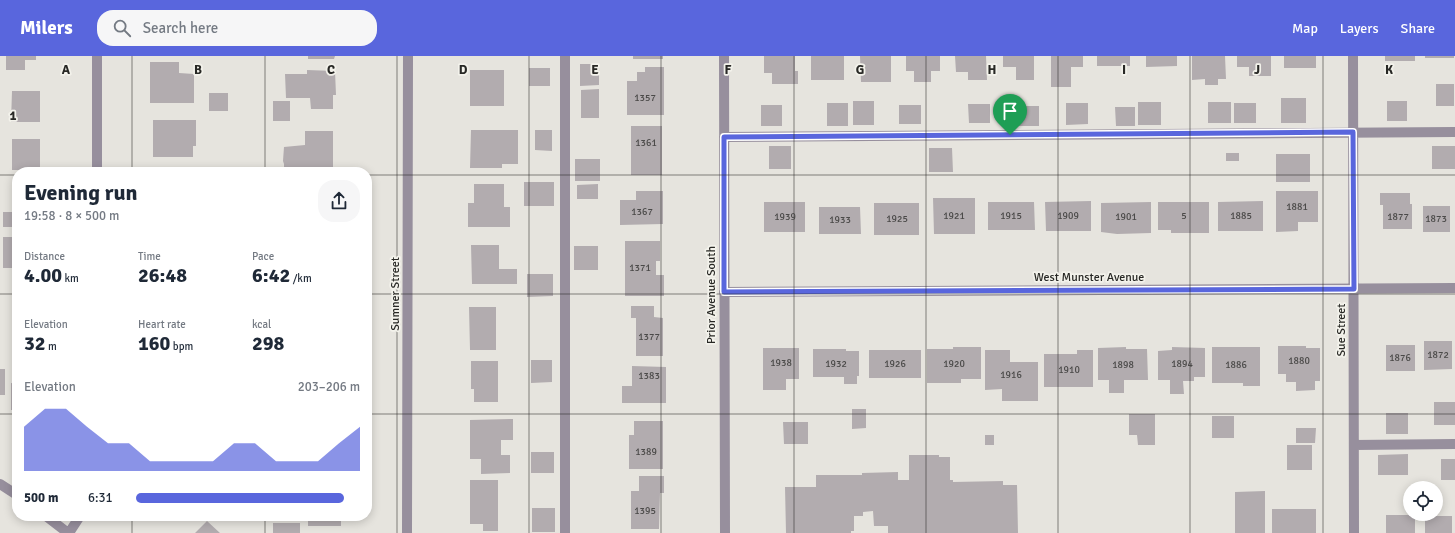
<!DOCTYPE html>
<meta charset="utf-8">
<style>
body{margin:0;font-family:Signika,sans-serif;background:#f6f6f7;color:#1f2937;height:100vh;display:flex;flex-direction:column;font-size:15px;white-space:nowrap}
*{box-sizing:border-box;margin:0}
p{font-size:13px;color:#747a83}
.icon{flex:none;width:22px;height:22px;fill:none;stroke:currentColor;stroke-width:2;stroke-linecap:round;stroke-linejoin:round}
.map{position:relative;flex:1;overflow:hidden}
.side{position:absolute;left:12px;top:111px;width:360px;height:354px;display:flex;flex-direction:column;background:#fff;border-radius:16px;box-shadow:0 2px 10px #0003}
.side>*{flex:none}
.fabs{position:absolute;left:1403px;top:425px;display:grid;gap:8px}
.fabs a{display:grid;place-items:center;width:40px;height:40px;border-radius:50%;background:#fff;box-shadow:0 2px 10px #0003;font-size:20px}
.pin{position:absolute;display:grid;place-items:center;width:34px;height:34px;color:#fff;margin:-41px -17px;border-radius:50% 50% 50% 0;rotate:-45deg;box-shadow:0 0 4px #0007}
.pin .icon{rotate:45deg}
.round{display:grid;place-items:center;flex:none;width:42px;height:42px;border-radius:16px;background:#f6f6f7}
.summary{display:flex;align-items:center;justify-content:space-between;height:68px;padding:0 12px}
h1{font-size:22px;font-weight:800;line-height:30px}
.figures{display:grid;grid-template-columns:repeat(3,1fr);gap:6px;height:68px;padding:4px 12px}
.figures div{display:grid;align-content:center}
.figures b{font-size:20px;font-weight:800}
.figures small{font-size:11px;font-weight:400}
.figures p{font-size:11px}
.chart{height:112px;padding:8px 12px}
.chart p{display:flex;justify-content:space-between}
.chart svg{width:100%;height:72px;margin-top:4px;fill:#5966dd;opacity:.7}
ul{padding:0 12px;list-style:none;font-size:13px}
li{display:grid;grid-template-columns:64px 48px 1fr;align-items:center;height:30px}
li i{height:10px;border-radius:5px;background:#5966dd}
header{display:flex;align-items:center;gap:24px;box-sizing:border-box;height:56px;padding:0 20px;background:#5966dd;color:#fff}
header strong{font-size:19px}
nav{display:flex;gap:22px;margin-inline-start:auto;font-size:14px}
.search{width:280px;height:36px;background:#f6f6f7;display:flex;align-items:center;gap:10px;box-sizing:border-box;padding:0 14px;border-radius:16px;color:#747a83;font-size:15px}
.map>svg:first-child{display:block}
</style>
<header>
<strong>Milers</strong>
<div class="search"><svg class="icon" aria-label="search" viewBox="0 0 24 24"><circle cx="10" cy="10" r="6"/><path d="M15 15l6 6"/></svg>Search here</div>
<nav><a>Map</a><a>Layers</a><a>Share</a></nav>
</header>
<div class="map">
<svg width="1455" height="477" viewBox="0 0 1455 477">
<rect width="100%" height="100%" fill="#e6e4de"/>
<path fill="#b2acaf" d="M6 0H36V4H25V14H6Z
M308 0H335L334 3H308Z
M633 0H663V3H633Z
M764 0H795V15H798V28H772V17H764Z
M811 0H844V24H811Z
M860 0H891V26H861Z
M906 0H940V15H931V26H914V15H906Z
M955 0H986L987 24H968V16H956Z
M1003 0H1034V24H1016V11H1003Z
M1051 0H1083V11H1071V31H1051Z
M1097 0H1130V10H1097Z
M1146 0H1177V10L1146 11Z
M1192 0H1225L1226 23H1218V29H1205V23L1192 24Z
M1237 0H1271V20H1249V11H1237Z
M1284 0H1316V12H1284Z
M1385 0H1415V5H1385Z
M1425 0H1454V2H1425Z
M150 6H179V17L194 18V47H150Z
M580 8H599V29L580 30Z
M645 11H664V59H627V25H637V16H645Z
M529 12H550V30H529Z
M307 14 335 15 336 39H333V53H311L310 42H286L285 18H307Z
M470 14H504V50H470Z
M1436 28H1454V50H1436Z
M599 33V62H581V34Z
M12 35H40V66H11Z
M209 37H228V55H209Z
M1281 42H1306V67H1281Z
M273 45H290V65H273Z
M853 45H874V69H853Z
M1387 45H1407V65H1387Z
M1138 46H1161V69H1138Z
M1208 46H1231V67H1208Z
M827 47H848V70H827Z
M1066 47H1088V68L1066 69Z
M1234 47H1256V67H1234Z
M968 48H990V67H969Z
M761 49H782V70H761Z
M899 49H921V68H899Z
M1017 50H1039V70H1017Z
M1115 51H1135V70H1116Z
M153 64H196V90H193V101H153Z
M631 70H662V119H631Z
M471 74H518V108H502V112H470Z
M535 74H552V95L535 94Z
M305 75H333V116H292V114H284V108L283 105 284 91 305 89Z
M12 83H40V114H12Z
M769 90H791V113H769Z
M1432 90H1455V113H1432Z
M929 92H952L953 116H929Z
M1226 97H1239V105H1226Z
M1276 98H1310V126H1276Z
M575 103H600V125H575Z
M154 112H181V116H154Z
M524 126H554V150H524Z
M474 128H504V151H510V171H468V147H474Z
M598 128V143H577V129Z
M12 134H17V171H3V156H12Z
M636 135H663V168L620 169V144H636Z
M1276 135H1318V166H1298V175L1276 176Z
M1380 137H1410V148H1412V173H1383V149H1380Z
M933 142H975V178H934Z
M1091 145V175H1046L1045 146Z
M1263 145V175H1218V146Z
M764 146H805V176H764Z
M988 146H1034L1035 174H988Z
M1151 146V177L1117 178 1101 176V147Z
M1158 146H1209V177H1171V174H1158Z
M874 147H919V179H874Z
M1423 150H1450V176H1423Z
M819 151H860L861 178H819Z
M3 181H17V212H3Z
M625 185H660V205H656V219H664V240H625Z
M471 189H499V213H517V228H472Z
M574 190H598V214H574Z
M527 218H553V240L527 241Z
M631 250H654V261L663 262V300H636V262H631Z
M469 251H496V294H470Z
M1424 285H1452V313L1424 314Z
M1386 289H1415V315H1386Z
M1278 290H1306V292H1320V325H1315V334L1296 335V326H1286V318H1278Z
M953 291H981V323H961V327H927V293H953Z
M1126 291V293H1147L1148 324H1124V337H1109V324H1098V292Z
M1172 291 1205 292V321H1194V325H1183L1184 338H1170V324H1158V295L1172 294Z
M1212 291H1260V330H1243V327H1212Z
M763 292H799V323H786V334H763Z
M813 293H846V295H859V320H857V328H844V321H813Z
M869 294H921V322H869Z
M985 294H1010V306H1038V345H1002V333L985 334Z
M1077 294H1093V331H1044V298H1077Z
M531 304H552V326L531 327Z
M471 305H498V346H474V333H471Z
M632 310 666 311V347H622V330H632Z
M0 313H5V339H0Z
M11 327 17 328V354H11Z
M1434 346H1455V369H1434Z
M852 353H866V372L852 373Z
M1386 357H1408V378H1386Z
M1129 358H1155V389H1138L1137 379H1129Z
M1212 360H1234V382H1212Z
M513 363V384H501V399H510V417L481 418V403H470V364Z
M634 365H663V413H629V379H634Z
M783 366H808V388H784Z
M1296 372H1316L1315 387H1296Z
M985 379H994V389H985Z
M1287 389H1312V414H1287Z
M531 396H554V417H531Z
M1408 398V419H1378V399Z
M909 399H939V401H950V424H953V426L1003 425V429H1017L1018 477H888V470H874L873 455 863 456V460H854V475H851V477H786L785 431H816V419H862V417L898 416V424H909Z
M1441 403H1455V424H1441Z
M639 420H664V437H660L659 473H631V435H639Z
M470 424H498V475H483V468H470Z
M1265 435V477H1235V436Z
M532 452H555V476H532Z
M1272 453H1316V477H1272Z
M1386 459H1415V477H1386Z
M308 460H341V470H308Z
M1425 460H1452V477H1425Z
M207 465 220 477H195Z
M273 467H300V477H273Z"/>
<g fill="none" stroke-linecap="round" stroke-linejoin="round">
<path stroke="#978f9d" stroke-width="10" d="M565 0V477
M724 0 725 477
M1353 0 1354 477
M724 81 1455 76
M97 116V0
M724 236 1455 232
M1354 389 1455 388
M0 428 17 439
M46 460 68 477
M69 477 80 460
M407 477 408 0"/>
</g>
<g fill="none" stroke-linecap="round" stroke-linejoin="round">
<g stroke="#fff" stroke-width="8">
<path id="route" d="M1353 76 1354 233 724 236V81Z"/>
</g>
<use href="#route" stroke="#5966dd" stroke-width="5"/>
</g>
<path fill="none" stroke="#282825" stroke-width="1" stroke-opacity="0.55" d="M132 0V116M265 0V116M397 0V477M529 0V477M661 0V477M794 0V477M926 0V477M1058 0V477M1190 0V477M1323 0V477M0 119H17M367 119H1455M0 238H17M367 238H1455M0 358H17M367 358H1455M132 460V477M265 460V477"/>
<g text-anchor="middle" dominant-baseline="central" stroke-width="3.5" stroke-linejoin="round" paint-order="stroke">
<g font-size="10" fill="#4a4948">
<text x="645" y="42">1357</text>
<text x="646" y="87">1361</text>
<text x="1297" y="151">1881</text>
<text x="642" y="156">1367</text>
<text x="954" y="160">1921</text>
<text x="1011" y="160">1915</text>
<text x="1068" y="160">1909</text>
<text x="1184" y="160">5</text>
<text x="1241" y="160">1885</text>
<text x="785" y="161">1939</text>
<text x="1126" y="161">1901</text>
<text x="1398" y="161">1877</text>
<text x="897" y="163">1925</text>
<text x="1436" y="163">1873</text>
<text x="840" y="164">1933</text>
<text x="640" y="212">1371</text>
<text x="649" y="281">1377</text>
<text x="1438" y="299">1872</text>
<text x="1400" y="302">1876</text>
<text x="1299" y="305">1880</text>
<text x="781" y="307">1938</text>
<text x="836" y="308">1932</text>
<text x="895" y="308">1926</text>
<text x="954" y="308">1920</text>
<text x="1182" y="308">1894</text>
<text x="1123" y="309">1898</text>
<text x="1236" y="309">1886</text>
<text x="1069" y="314">1910</text>
<text x="1011" y="319">1916</text>
<text x="649" y="320">1383</text>
<text x="646" y="396">1389</text>
<text x="645" y="455">1395</text>
</g>
<g font-size="12" fill="#282825" stroke="#f3f2eb">
<text x="1089" y="221">West Munster Avenue</text>
<text transform="translate(395 238) rotate(-90)">Sumner Street</text>
<text transform="translate(711 239) rotate(-90)">Prior Avenue South</text>
<text transform="translate(1341 274) rotate(-90)">Sue Street</text>
</g>
</g>
<g font-size="13" text-anchor="middle" font-weight="bold" fill="#282825" stroke="#f3f2eb" stroke-width="3.5" stroke-linejoin="round" paint-order="stroke">
<text x="66" y="18">A</text>
<text x="198" y="18">B</text>
<text x="331" y="18">C</text>
<text x="463" y="18">D</text>
<text x="595" y="18">E</text>
<text x="728" y="18">F</text>
<text x="860" y="18">G</text>
<text x="992" y="18">H</text>
<text x="1124" y="18">I</text>
<text x="1257" y="18">J</text>
<text x="1389" y="18">K</text>
<text x="13" y="64">1</text>
</g>
</svg>
<div class="fabs">
<a><svg class="icon" aria-label="locate" viewBox="0 0 24 24"><circle cx="12" cy="12" r="6"/><path d="M12 2v4M12 18v4M2 12h4M18 12h4"/></svg></a>
</div>
<div class="pin" style="left:1010px;top:79px;background:#1e9e55"><svg class="icon" aria-label="arrive" viewBox="0 0 24 24"><path d="M6 21V4h12l-3 4 3 4H6"/></svg></div>
<section class="side">
<div class="summary"><div><h1>Evening run</h1><p>19:58 · 8 × 500 m</p></div><a class="round"><svg class="icon" aria-label="share" viewBox="0 0 24 24"><path d="M12 15V3M7 8l5-5 5 5M5 13v7h14v-7"/></svg></a></div>
<div class="figures">
<div><p>Distance</p><b>4.00<small> km</small></b></div>
<div><p>Time</p><b>26:48</b></div>
<div><p>Pace</p><b>6:42<small> /km</small></b></div>
</div>
<div class="figures">
<div><p>Elevation</p><b>32<small> m</small></b></div>
<div><p>Heart rate</p><b>160<small> bpm</small></b></div>
<div><p>kcal</p><b>298</b></div>
</div>
<div class="chart"><p><span>Elevation</span>203–206 m</p>
<svg viewBox="0 0 160 44" preserveAspectRatio="none"><path d="M0 44V17L10 6L20 6L30 17L40 27L50 27L60 38L70 38L80 38L90 38L100 27L110 27L120 38L130 38L140 38L150 27L160 17V44z"/></svg>
</div>
<ul>
<li><b>500 m</b>6:31<i style="width:93%"></i></li>
</ul>
</section>
</div>
